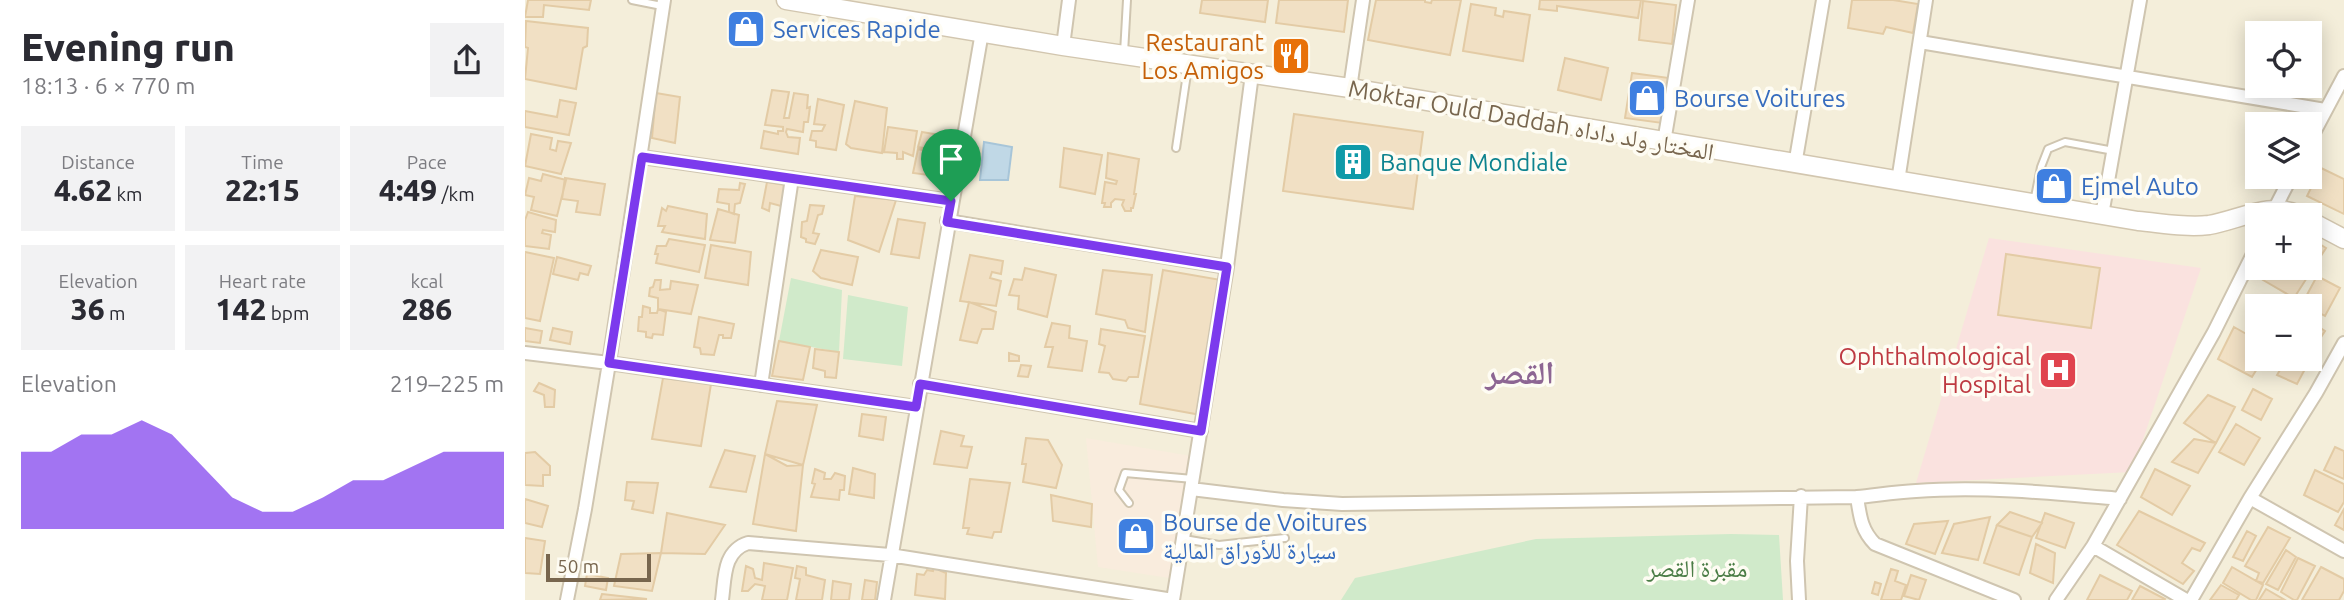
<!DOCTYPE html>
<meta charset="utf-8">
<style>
body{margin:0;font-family:Ubuntu,"Noto Naskh Arabic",sans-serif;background:#f2f2f3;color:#2b2b33;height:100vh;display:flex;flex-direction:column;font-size:26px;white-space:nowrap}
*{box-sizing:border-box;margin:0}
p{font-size:23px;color:#7c7c81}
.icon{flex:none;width:38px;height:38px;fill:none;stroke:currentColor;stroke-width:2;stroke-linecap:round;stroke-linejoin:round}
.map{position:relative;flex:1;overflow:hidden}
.sheet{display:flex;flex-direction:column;background:#fff;width:525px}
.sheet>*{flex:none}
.buttons{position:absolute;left:1720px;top:21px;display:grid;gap:14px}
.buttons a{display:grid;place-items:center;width:77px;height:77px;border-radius:0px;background:#fff;box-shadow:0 4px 18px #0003;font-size:35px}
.scale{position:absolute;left:21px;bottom:18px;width:105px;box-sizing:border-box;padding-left:7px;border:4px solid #78664e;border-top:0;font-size:19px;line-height:24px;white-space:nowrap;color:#78664e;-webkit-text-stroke:5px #fefcf3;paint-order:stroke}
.pin{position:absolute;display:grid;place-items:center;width:60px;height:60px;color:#fff;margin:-72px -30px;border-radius:50% 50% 50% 0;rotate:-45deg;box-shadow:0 0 7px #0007}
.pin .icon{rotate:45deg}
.round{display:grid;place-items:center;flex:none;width:74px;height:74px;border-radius:0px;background:#f2f2f3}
.head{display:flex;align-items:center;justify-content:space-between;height:119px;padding:0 21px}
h1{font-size:38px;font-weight:800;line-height:52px}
.figures{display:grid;grid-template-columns:repeat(3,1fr);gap:10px;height:119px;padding:7px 21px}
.figures div{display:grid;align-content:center;border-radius:0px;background:#f2f2f3;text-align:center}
.figures b{font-size:30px;font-weight:800}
.figures small{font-size:19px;font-weight:400}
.figures p{font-size:19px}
.chart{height:196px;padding:14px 21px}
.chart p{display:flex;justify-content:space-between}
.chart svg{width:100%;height:126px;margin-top:7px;fill:#7c3aed;opacity:.7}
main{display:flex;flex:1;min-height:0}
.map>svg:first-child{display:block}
</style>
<main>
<section class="sheet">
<div class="head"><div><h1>Evening run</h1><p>18:13 · 6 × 770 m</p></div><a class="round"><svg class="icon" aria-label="share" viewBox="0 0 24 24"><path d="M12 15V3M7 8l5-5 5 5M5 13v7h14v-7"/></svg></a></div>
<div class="figures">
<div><p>Distance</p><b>4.62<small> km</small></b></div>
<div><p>Time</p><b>22:15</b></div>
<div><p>Pace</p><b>4:49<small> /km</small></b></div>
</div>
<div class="figures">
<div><p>Elevation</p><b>36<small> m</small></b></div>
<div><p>Heart rate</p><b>142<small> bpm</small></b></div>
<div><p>kcal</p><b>286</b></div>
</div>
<div class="chart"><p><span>Elevation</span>219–225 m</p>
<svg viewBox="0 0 160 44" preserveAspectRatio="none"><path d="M0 44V17L10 17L20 11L30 11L40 6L50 11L60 22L70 33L80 38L90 38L100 33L110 27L120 27L130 22L140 17L150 17L160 17V44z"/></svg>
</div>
</section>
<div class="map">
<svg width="1819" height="600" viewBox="0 0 1819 600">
<rect width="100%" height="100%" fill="#fcf9ec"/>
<path fill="#f4eeda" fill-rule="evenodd" d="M0 0H1819V600H0ZM1732 33H1785V86H1732ZM1732 124H1785V177H1732ZM1732 215H1785V268H1732ZM1732 306H1785V359H1732Z"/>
<path fill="#f9ecdd" d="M561 438 666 456 644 578 573 567Z"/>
<path fill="#fae2df" d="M1464 238 1676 268 1607 472 1391 483Z"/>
<path fill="#d0eaca" d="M266 278 317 290 314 352 254 341Z
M323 295 383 307 377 366 318 359Z
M1206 534 1254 535 1258 600H816L830 578 1011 539Z"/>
<path fill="#c0d8e6" stroke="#a7c5d8" stroke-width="2" d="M459 142 487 147 483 180H455Z"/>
<path fill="#f1e0c4" stroke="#e3cba5" stroke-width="2" d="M3 0H66L64 10 19 5 18 17H0Z
M677 0H743L740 22 675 13Z
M754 0H823L819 32 751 23Z
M851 0H900V2L906 3 907 0H936L925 55 843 40Z
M1015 0H1116L1113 18 1032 6V11L1014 9Z
M1327 0H1368L1393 4 1388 33 1361 27 1358 34 1323 28Z
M1118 1 1151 5 1147 44 1114 40Z
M946 4 971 8 970 15 978 17 979 11 1005 15 998 61 938 51Z
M1 21 63 28 62 46 58 48 51 89 0 79 3 48 0 47Z
M1040 58 1083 68 1076 100 1033 90Z
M1107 73 1144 78 1137 123 1100 118Z
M247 90 264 92 259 118H264L269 93 283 95 282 108 285 107 283 122H279L278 132 262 129 261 132 263 137 275 138 273 154 236 148 239 131 253 134V131H258V127L240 125Z
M131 93 155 97 150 143 127 138Z
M293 99 319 105 311 150 291 147V141L285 140 287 131H297L300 125 289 124Z
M35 100 51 103 44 135 0 127V111L32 117Z
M330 101 362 108 357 153 326 148 321 144Z
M769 114 898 132 888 209 758 191Z
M363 127 392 131 388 156 378 152V159H372V153L359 152Z
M397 132 427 137 418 177 388 173 393 149 412 154 414 151 393 147Z
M6 134 27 138 25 149 31 151 33 141 46 143 36 174 0 166Z
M539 148 577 155 570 194 535 187Z
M583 153 614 159 609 194H611L608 208H606V211H600L597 205 599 200 590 199 586 203V207H579L580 203H577L580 182 591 184 592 181 581 178Z
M1796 168 1819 179V214L1782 196Z
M18 174 41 180 32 216 6 210 9 197 0 195 4 178 16 181Z
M40 178 80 184 75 215 51 212 53 201 37 199Z
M242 182 260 185 256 206 245 203 244 211 237 208Z
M215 183 220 184 215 203 210 204 209 214 204 212V204L192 202 194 189 214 190Z
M330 196 371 200 354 252 323 240Z
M285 205 299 206 297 214 293 215 288 233 294 234 290 244 281 242V239L276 237 277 222 282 221Z
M143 206 182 214 180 239 137 232 140 226H133L137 208 141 211Z
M193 209 214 215 210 243 185 240Z
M3 212 31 220 30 232 18 230 17 233 26 235 24 249 0 246V220Z
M373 219 400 223 394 258 366 254Z
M1785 238 1801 248 1769 298 1738 280 1745 268H1785Z
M144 239 180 245 174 272 131 263 133 254H130L132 246H141Z
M186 245 226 252 223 285 180 278Z
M296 250 333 257 327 285 296 278 288 271Z
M0 252 29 258 15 321 0 318Z
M1481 254 1575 268 1566 328 1473 315Z
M445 255 478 261 476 274 467 272 465 278 476 281 471 306 435 301Z
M32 257 66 266 63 275 55 273 53 280 28 274Z
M500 268 531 275 522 317 493 309 494 296 484 295 489 279 497 280Z
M578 270 627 275 620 332 603 328 600 320 571 314Z
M638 270 696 280 676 415 615 404Z
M1792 276 1815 288 1800 316 1777 304Z
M130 280H136L135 290 145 289 146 281 173 285 166 314 133 309V298L124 296 125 288 128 287Z
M444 302 471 312 468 329H457L452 343 435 340Z
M118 306 125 308V313H132L133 309 141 312 138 335 128 334 127 338 121 337V332L113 331 114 317H117Z
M174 317 209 324 206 338H198V335H194L189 355 176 354 175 348 169 347Z
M1785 321 1800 331 1785 354Z
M527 323 545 326 544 338 562 341 557 371 523 367 528 347H520Z
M1709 327 1732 340V359H1738L1727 377 1693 359Z
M0 328 17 331 15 343 0 341Z
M28 328 47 332 45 344 25 340Z
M576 329 620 336 613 377H604L601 381 588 379 584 373 574 372 580 346 574 344Z
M254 341 285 347 278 380 247 376Z
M290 349 314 352 311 378 300 377V371L288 368Z
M484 353 494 356V361H484Z
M1761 360 1780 369 1772 384 1752 375Z
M496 365 506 366 503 377 493 376Z
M138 378 186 384 176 446 127 439Z
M14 383 30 390 29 407H20L19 395 9 391Z
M1728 389 1747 399 1736 420 1717 410Z
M1683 395 1710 407 1691 443 1659 423Z
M252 401 292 405 278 465 240 454Z
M337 414 361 417 358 440 334 436Z
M1711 424 1735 438 1719 465 1694 452Z
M416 431 439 436 436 446 447 447 442 468 409 464Z
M501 438 523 440 537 465 531 488 498 482 501 464H497Z
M1669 439 1691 443 1673 473 1647 462Z
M1810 447 1819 451V479L1799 470Z
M200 450 230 456 221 492 185 487Z
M10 452 25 466V475H18V486L0 485V453Z
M240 454 262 466 278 465 271 531 228 524Z
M328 468 350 474 349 498 324 494Z
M290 469 300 473 299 479H306L310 473 320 476 319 490H315L314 500 286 497 290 484 287 483Z
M1630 469 1665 486 1647 515 1616 497Z
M1790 470 1819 484V502L1813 512 1779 495Z
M445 479 485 483 476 532H469L467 538 442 534 444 528H438Z
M102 482 133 483 128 513 107 509 109 501 100 500Z
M526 495 567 504 566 527 528 521Z
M0 499 23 506 17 527 0 523Z
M1819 509V530L1810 525Z
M1614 511 1680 543 1675 551 1667 548 1657 563 1669 571 1658 584 1592 545Z
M1485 512 1517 523 1507 537 1472 525Z
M142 513 200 525 180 554 136 553Z
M1520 513 1549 523 1540 548 1511 538Z
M1465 517 1453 560 1417 553 1429 524Z
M1423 521 1410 554 1381 544 1389 524Z
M1472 525 1507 537 1494 575 1459 563Z
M1743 527 1765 538 1738 583 1731 581 1734 573 1720 566Z
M1722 531 1731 536 1718 561 1708 557Z
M0 538 20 541 15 574 0 573Z
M1511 544 1530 553 1528 583 1505 573Z
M1761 550 1771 557 1753 590 1741 584Z
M136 553 127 591 89 586 96 554Z
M1773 558 1790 566 1772 600H1769L1756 592Z
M239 563 268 568 262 600H237L240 586 230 584 223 591H217L221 566 228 569 230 578 237 580Z
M272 566 281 568V575L300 580 297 600H271L275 579 270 578Z
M409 566H414V570L421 573 420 599 390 595 392 574 399 575 402 570 408 571Z
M1707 567 1738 585 1731 600H1726L1698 583Z
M1796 567 1819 579V591L1814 600H1777Z
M1366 569 1373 571 1370 581 1381 585 1376 600H1356Z
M62 574 83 578 81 590 60 586Z
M1386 575 1401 580 1394 600 1379 596Z
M1575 575 1607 591 1602 600H1562Z
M340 580 352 582 350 600H337Z
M308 581 326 584 324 600H306Z
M1350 582 1356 584 1353 595 1347 593Z
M1696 585 1714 595 1711 600H1685Z
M1615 586 1640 599 1639 600H1607Z
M1741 589 1760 600H1734Z
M77 594 122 599 75 600Z"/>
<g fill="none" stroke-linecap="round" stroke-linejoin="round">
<g stroke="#cfc5b0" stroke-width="10">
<path id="service" d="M107 0 137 6
M599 53 602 0
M651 148 663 67
M1509 202 1516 167 1523 149 1540 142 1589 151
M604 503 594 490 600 473 668 479
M659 539 694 545 760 538"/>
</g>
<g stroke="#cfc5b0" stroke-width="16">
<path id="minor" d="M1395 42 1800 110
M538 46 544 0
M825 88 838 0
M1785 140 1819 76
M1139 142 1163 0
M117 157 426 201
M1270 165 1298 0
M1373 181 1401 0
M1747 214 1766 177
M1577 215 1615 0
M422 221 702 267
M0 353 84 363 391 407
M395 384 676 431
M236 385 267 178
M666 489 758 500 817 504 1332 497C1352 495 1372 492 1391 491 1459 486 1528 493 1595 499
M1332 497C1335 516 1336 530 1350 544L1489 600
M1725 498 1819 551
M1568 546 1661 600
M42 600 60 509 84 363 139 0
M197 600C200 578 198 551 223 543L365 555 648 600
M359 600 457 32
M648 600 702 267 727 74
M1274 600 1272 561 1276 496
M1531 600 1568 546 1689 332 1732 246
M1666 600 1725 498 1791 393 1819 343"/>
</g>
<g stroke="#d2c6af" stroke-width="21">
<path id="secondary" d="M261 0 538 46 825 88 1613 221C1636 223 1661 228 1684 225 1714 220 1745 201 1774 215
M1785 221 1819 239"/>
</g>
<use href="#service" stroke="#fff" stroke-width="6"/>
<use href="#minor" stroke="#fff" stroke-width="12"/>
<use href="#secondary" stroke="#fff" stroke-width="18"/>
</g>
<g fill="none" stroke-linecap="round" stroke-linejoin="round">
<g stroke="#fff" stroke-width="14">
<path id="route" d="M117 157 426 201 422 222 702 267 676 431 395 384 391 407 84 363Z"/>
</g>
<use href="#route" stroke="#7c3aed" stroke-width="9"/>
</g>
<defs>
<g id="shop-square" transform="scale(2.0125)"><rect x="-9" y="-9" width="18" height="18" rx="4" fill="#3f7fe0" stroke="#fefcf3"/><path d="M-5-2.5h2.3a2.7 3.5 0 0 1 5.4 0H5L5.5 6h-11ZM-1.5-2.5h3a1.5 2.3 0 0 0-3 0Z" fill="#fff"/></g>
<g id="restaurant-square" transform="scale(2.0125)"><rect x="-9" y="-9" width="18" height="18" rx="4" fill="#e8710a" stroke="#fefcf3"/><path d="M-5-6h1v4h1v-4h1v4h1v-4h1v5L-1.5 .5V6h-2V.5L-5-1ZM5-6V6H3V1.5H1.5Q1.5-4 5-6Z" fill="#fff"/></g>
<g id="building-square" transform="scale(2.0125)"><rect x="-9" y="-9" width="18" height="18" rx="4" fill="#0f9aa8" stroke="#fefcf3"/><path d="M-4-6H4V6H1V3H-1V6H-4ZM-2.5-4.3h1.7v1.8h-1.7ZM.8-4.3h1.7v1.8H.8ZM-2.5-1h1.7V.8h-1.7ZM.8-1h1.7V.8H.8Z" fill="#fff"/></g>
<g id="hospital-square" transform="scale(2.0125)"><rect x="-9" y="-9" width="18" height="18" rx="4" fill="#e0444e" stroke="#fefcf3"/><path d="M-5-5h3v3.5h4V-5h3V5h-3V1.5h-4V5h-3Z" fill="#fff"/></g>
</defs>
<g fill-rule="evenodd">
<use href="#shop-square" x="221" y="29"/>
<use href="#restaurant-square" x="766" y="56"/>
<use href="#shop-square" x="1122" y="98"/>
<use href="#building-square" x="828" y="162"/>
<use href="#shop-square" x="1529" y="186"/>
<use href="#hospital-square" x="1533" y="370"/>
<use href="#shop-square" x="611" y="536"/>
</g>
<g text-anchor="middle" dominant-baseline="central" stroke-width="7" stroke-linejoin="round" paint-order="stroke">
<g font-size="24" fill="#366cbe" stroke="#fefcf3" text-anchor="start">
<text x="248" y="29">Services Rapide</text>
<text x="1149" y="98">Bourse Voitures</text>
<text x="1556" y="186">Ejmel Auto</text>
<text x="638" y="522">Bourse de Voitures<tspan x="638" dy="28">سيارة للأوراق المالية</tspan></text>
</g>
<g font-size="24" fill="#c56008" stroke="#fefcf3" text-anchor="end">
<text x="739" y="42">Restaurant<tspan x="739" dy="28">Los Amigos</tspan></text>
</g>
<g font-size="24" fill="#78664e" stroke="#fefcf3">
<text transform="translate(1006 120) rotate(10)">Moktar Ould Daddah المختار ولد داداه</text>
</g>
<g font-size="24" fill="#0d838f" stroke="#fefcf3" text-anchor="start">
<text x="855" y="162">Banque Mondiale</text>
</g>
<g font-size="24" fill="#be3a42" stroke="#fefcf3" text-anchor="end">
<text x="1506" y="356">Ophthalmological<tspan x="1506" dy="28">Hospital</tspan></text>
</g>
<g font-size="24" fill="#4b7d46" stroke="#fefcf3">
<text x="1172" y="568">مقبرة القصر</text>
</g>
<g font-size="32" font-weight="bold" fill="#8d6693" stroke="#fefcf3">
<text x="995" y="372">القصر</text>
</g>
</g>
</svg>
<div class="buttons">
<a><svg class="icon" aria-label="locate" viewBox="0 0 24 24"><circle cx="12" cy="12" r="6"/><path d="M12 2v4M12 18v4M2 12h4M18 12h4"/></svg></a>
<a><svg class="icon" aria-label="layers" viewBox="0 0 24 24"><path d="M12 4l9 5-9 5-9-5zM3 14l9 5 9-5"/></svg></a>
<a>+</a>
<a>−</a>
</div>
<div class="scale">50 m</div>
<div class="pin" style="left:426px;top:201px;background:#1e9e55"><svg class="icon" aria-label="arrive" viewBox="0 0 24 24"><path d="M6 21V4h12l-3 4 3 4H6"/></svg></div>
</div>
</main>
